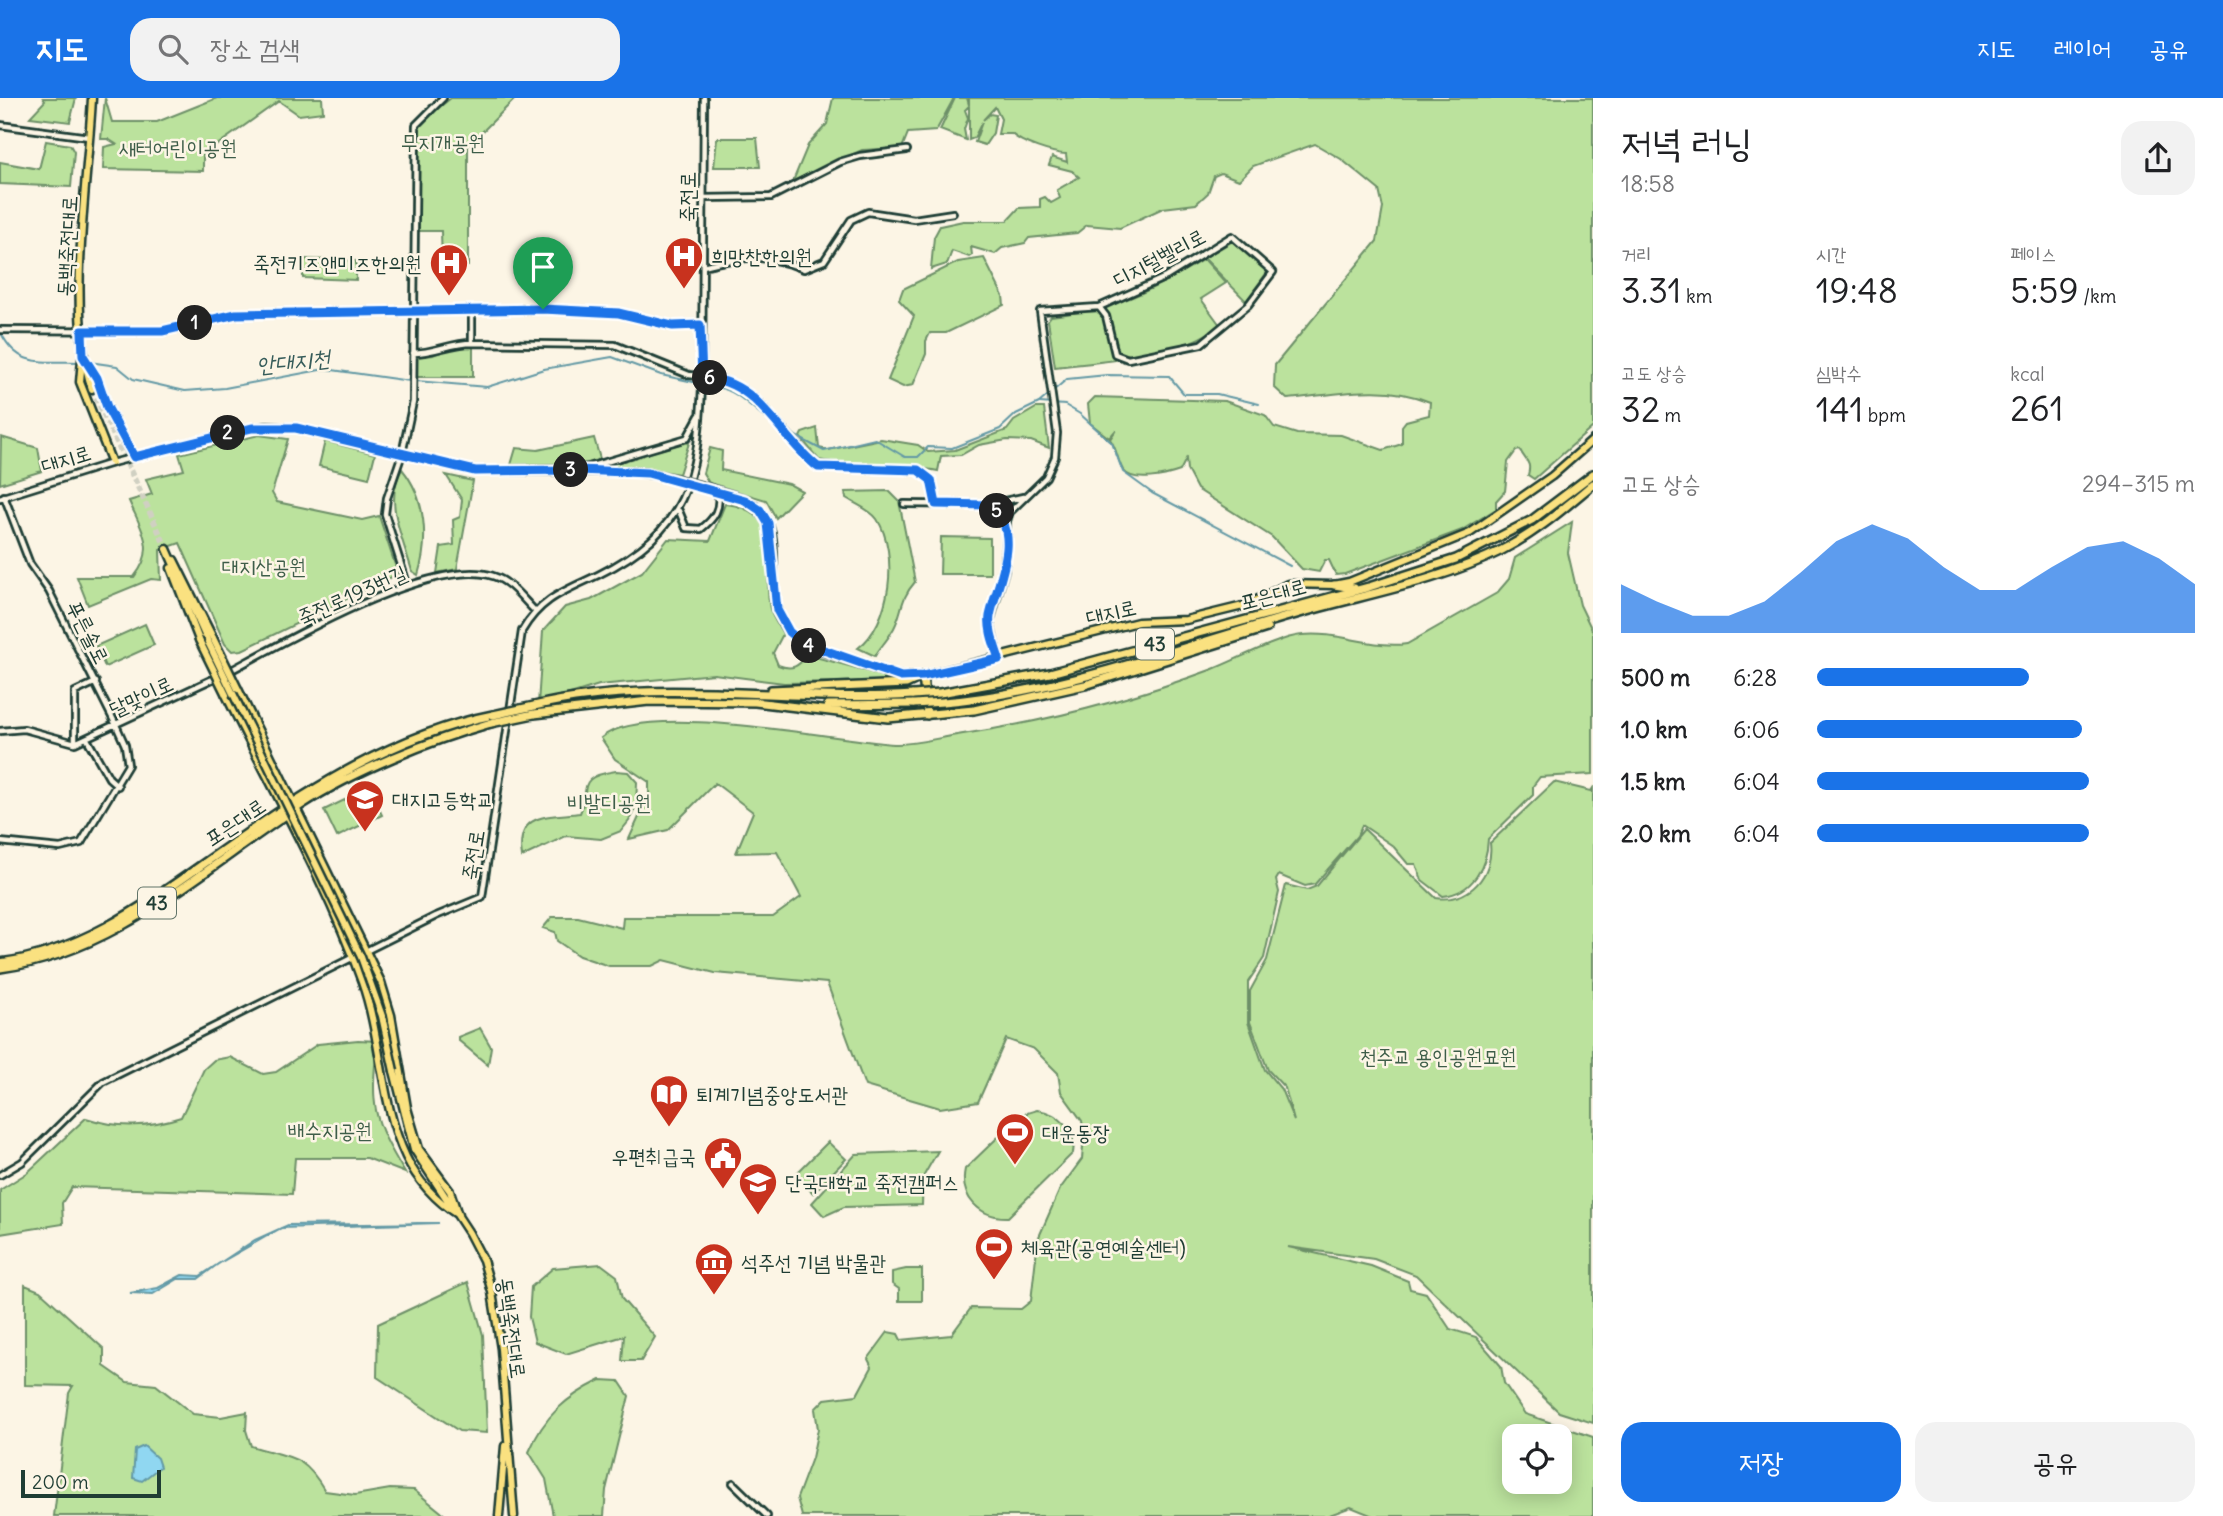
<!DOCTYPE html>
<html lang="ko">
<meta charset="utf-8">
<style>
body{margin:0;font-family:Delius,"Poor Story",sans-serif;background:#f2f2f2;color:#202124;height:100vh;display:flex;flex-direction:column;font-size:26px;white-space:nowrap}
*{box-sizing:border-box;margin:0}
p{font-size:23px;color:#757577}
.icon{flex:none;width:38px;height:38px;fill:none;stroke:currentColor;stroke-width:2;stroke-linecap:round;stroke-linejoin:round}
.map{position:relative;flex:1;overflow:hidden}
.details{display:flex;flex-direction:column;background:#fff;width:630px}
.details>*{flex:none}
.buttons{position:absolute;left:1502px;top:1326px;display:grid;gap:14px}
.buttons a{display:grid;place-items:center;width:70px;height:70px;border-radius:14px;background:#fff;box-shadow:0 4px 18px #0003;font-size:35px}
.scale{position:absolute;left:21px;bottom:18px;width:140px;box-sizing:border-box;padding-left:7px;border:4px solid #1f3d34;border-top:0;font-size:19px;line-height:24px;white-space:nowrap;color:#1f3d34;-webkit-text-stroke:5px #fcf5e5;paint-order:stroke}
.pin{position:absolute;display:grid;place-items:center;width:60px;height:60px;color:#fff;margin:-72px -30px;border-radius:50% 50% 50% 0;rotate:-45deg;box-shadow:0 0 7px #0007}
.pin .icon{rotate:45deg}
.km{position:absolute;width:35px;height:35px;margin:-18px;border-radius:50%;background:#222;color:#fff;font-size:19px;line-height:35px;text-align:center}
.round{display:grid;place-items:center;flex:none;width:74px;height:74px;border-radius:21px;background:#f2f2f2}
.summary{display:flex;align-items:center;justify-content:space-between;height:119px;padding:0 28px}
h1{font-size:38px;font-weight:600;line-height:52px}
.figures{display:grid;grid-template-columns:repeat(3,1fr);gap:10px;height:119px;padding:7px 28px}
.figures div{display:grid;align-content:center}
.figures b{font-size:35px;font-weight:600}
.figures small{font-size:19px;font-weight:400}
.figures p{font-size:19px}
.chart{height:196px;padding:14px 28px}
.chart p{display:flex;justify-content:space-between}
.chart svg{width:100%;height:126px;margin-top:7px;fill:#1a73e8;opacity:.7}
.button{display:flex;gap:14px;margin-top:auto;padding:14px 28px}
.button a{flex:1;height:80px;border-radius:21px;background:#1a73e8;color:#fff;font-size:28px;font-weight:600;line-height:80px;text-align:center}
.button a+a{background:#f2f2f2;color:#202124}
ul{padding:0 28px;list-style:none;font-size:23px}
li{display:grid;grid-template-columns:112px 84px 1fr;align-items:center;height:52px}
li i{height:18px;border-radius:9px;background:#1a73e8}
header{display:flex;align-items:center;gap:42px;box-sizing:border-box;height:98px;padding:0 35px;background:#1a73e8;color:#fff}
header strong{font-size:33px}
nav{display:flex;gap:38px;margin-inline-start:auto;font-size:24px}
.search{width:490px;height:63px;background:#f2f2f2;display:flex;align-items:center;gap:18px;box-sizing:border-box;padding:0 24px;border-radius:21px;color:#757577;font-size:26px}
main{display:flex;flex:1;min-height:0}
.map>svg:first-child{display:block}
</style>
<header>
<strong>지도</strong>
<div class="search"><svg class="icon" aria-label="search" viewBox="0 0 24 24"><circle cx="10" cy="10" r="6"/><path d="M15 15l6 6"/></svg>장소 검색</div>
<nav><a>지도</a><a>레이어</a><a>공유</a></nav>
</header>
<main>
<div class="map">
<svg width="1593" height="1418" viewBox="0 0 1593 1418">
<rect width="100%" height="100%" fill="#fcf5e5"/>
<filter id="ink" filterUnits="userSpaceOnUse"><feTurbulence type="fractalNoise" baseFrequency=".0143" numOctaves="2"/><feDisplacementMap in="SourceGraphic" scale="14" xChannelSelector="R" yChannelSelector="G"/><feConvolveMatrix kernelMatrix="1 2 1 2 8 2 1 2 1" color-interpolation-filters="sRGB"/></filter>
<g filter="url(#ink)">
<path fill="#bbe29d" stroke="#6d9068" stroke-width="2" fill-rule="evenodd" d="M43 0H76L70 24 30 19 45 3Z
M105 0 112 24H157L217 0H322L323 14 299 17 279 3 203 57V73L103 71 104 49 116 46 108 41H101Z
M451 0H516L468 48V168L442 167 441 133H417V27Z
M833 0H954L936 33 908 35 902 50 862 52 793 83 808 47 827 26Z
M955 0H967L969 7V0H1593V329L1534 381 1528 377C1532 363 1525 363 1520 352L1516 353 1508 364 1505 393 1496 403V411L1462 432 1345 476 1336 477 1329 462H1325L1319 474 1302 471 1272 439 1197 391 1187 372 1186 361 1180 373C1166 378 1133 386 1123 372 1117 362 1117 350 1110 341L1116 332 1109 340 1090 325 1088 306 1095 299 1225 303 1265 317 1274 329 1297 336 1341 337 1383 352 1402 346V328L1406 323 1429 317 1430 304C1382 284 1335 297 1287 301L1274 289 1275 267 1377 143 1383 110 1379 92 1341 61 1315 46 1253 68 1239 82 1221 75 1214 78 1208 95 1196 106 1163 110 1120 130 1087 127 1077 135 1029 140 1025 145 1002 150 995 156 971 149 972 157 969 159 952 153 947 166 931 171 934 139 940 128 963 123H1007L1019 110 1040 109V101L1045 99 1051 105 1060 100 1057 92 1079 79 1072 73 1049 67 1052 59 1067 64 1066 56C1054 56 1020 45 1012 36H998L1001 21 995 9 983 22 990 16 996 17 993 35 985 47 975 44 982 24 974 40 969 42V8L965 12 968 20 964 31 966 42 940 32Z
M717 40H757L760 69H714Z
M46 43 70 47 74 54 71 89 0 86V64L39 71Z
M1233 143 1268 173 1246 203 1204 160Z
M984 160 1003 198 1004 207 946 235H930L926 243V256L913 287 903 289 888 282 914 218 899 202 903 191 958 164Z
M303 161 356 163V182L303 180Z
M1204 161 1226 185 1201 201 1220 227C1179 260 1105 263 1055 269L1048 222 1051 218C1117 210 1147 196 1204 161Z
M453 248 473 249V279H416L417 259 433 257Z
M1036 310H1044L1049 350 1031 343 1007 342 979 347 961 357 941 358 938 373C898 365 859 370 819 362L800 339 802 335 817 330 819 350 828 352 881 341 918 347 928 354 955 352 1007 332 1014 323Z
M259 337 288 341 272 395 277 404 362 422 379 418 398 476 242 552 232 553 225 546 180 445 160 452 161 482 151 481 88 507 77 479H134C157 451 142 433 129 403L152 396 146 381 184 372 179 356Z
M1 339 38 350 42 373 0 386Z
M594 340 600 361 589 365 511 367 516 350 538 352Z
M325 343 375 356 369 380 319 368Z
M686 344 689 345 679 376 638 369 597 370Z
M710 350 722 353 721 372 789 386 802 393 776 420 766 402 709 385 703 375Z
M402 371C426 400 429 442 418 477L412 473C403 441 383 402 402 371Z
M446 377 473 383 457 471 437 475 441 449 454 447 453 422 460 419 462 402Z
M889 393 899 403 915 484C898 503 903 518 891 535 886 544 880 549 875 558L858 550C891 526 899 455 877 421 871 412 855 406 846 400L845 394Z
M725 406C788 412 761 469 770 511 772 519 779 528 783 536L773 555 778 567C793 573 798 568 808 557L886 578 885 583 784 585 714 576 599 587 538 606 543 533 565 509 591 502 642 474 668 441 710 443Z
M1572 424 1568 455 1580 507 1593 534V676L1540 679 1533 688V697L1488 741C1487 768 1473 795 1443 798L1422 782 1416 766H1408L1393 748 1362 727 1357 738 1315 786 1305 788 1279 777 1276 782 1279 794 1264 860 1248 884V924L1265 972 1281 991 1294 1023 1285 990 1268 972 1250 924V893L1267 862 1286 787 1307 792 1317 788 1364 731 1436 800C1469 805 1494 777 1490 745L1554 684 1591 693 1593 690V1325L1559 1314 1416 1177 1374 1161 1288 1149 1371 1168 1408 1183 1410 1191 1426 1195 1450 1231 1476 1239 1501 1268 1504 1285 1525 1316 1593 1339V1418H1373L1351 1409 1327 1418H802L797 1400 812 1360 818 1331 815 1311 825 1301 857 1297 872 1269 868 1261 888 1234 898 1236 901 1242 951 1237 971 1210 1021 1211 1031 1203 1038 1141 1060 1091 1082 1061 1084 1036 1082 1023 1061 994 1058 975 1034 951 1006 941 978 1004 940 1010 865 988 827 885 715 875 664 862 652 868H609L579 858 557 843 555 834 543 830 552 819H578L622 830 623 819H773L801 799 777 754 736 755 753 714 715 685 668 732 629 741 649 697V684L615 661 601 640C643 602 835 642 894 646 914 647 937 640 957 637 1044 624 1130 602 1213 571 1236 562 1279 539 1302 537 1337 533 1373 551 1407 546L1497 495 1509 481 1515 460ZM1514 1339H1559V1384H1514Z
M941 439 990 440V476H940Z
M145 526 154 547 105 569 96 548Z
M616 673 628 674 637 684 636 708 629 723 621 733 601 741 566 738 522 759C515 713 549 719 580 715 591 691 574 679 616 673Z
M369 690 382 717 337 739 324 712Z
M480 930 491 949 488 967 458 942V939Z
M358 942 377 943C371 1008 371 1019 405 1075L367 1060H295L292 1096 72 1089 62 1105 63 1126 0 1136V1092L27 1075 86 1020C119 1031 149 1029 181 1019L204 971 214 962 230 959 263 976 276 974 318 946Z
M1037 1012C1059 1015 1077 1032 1073 1055L1008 1119C980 1120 959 1099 965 1071L1021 1017Z
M828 1044 846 1061 813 1095 795 1077Z
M938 1053 923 1079 922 1107 844 1109 824 1118 812 1105 856 1056Z
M601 1166 617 1178 622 1201 655 1239 641 1263H622L624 1238 566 1256 535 1244 529 1219 531 1189 553 1170Z
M906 1171H922V1203H899V1191L892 1186V1174Z
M468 1184 483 1237 487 1335 459 1333 377 1279 378 1226Z
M25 1187 40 1193 104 1251V1268L127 1284 156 1287 193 1316 221 1319 247 1314 246 1332 251 1348C290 1360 303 1355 325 1393L355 1397 390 1391 414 1392 446 1418H54L69 1295 73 1288 25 1287Z
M601 1282 619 1283 629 1298 606 1392 604 1418H553L546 1381 529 1354C544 1318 566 1299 601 1282Z"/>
<path fill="#90d7f1" stroke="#6399a5" stroke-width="2" d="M439 1125 281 1130 218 1166 198 1181H178L153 1196 130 1195 158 1190 182 1177 200 1178 255 1142 288 1127Z
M144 1348 157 1360 160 1369 142 1383 133 1380 135 1352Z"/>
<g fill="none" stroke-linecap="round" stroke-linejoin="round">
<path stroke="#6399a5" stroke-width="2" d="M1 235C20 272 44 262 80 264
M89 264 117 268 133 281 185 293 225 290 325 271 410 283
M416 283 487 289 544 271 612 259 661 277 698 285
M704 286C741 291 746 308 776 327
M1040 305 1065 307 1080 316 1112 345 1123 374 1152 395 1290 468
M790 335 824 353 875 341 905 359H918L928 349 952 350 1000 331 1016 316 1039 305 1067 281 1107 277 1169 278 1184 296H1217L1259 306"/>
<path stroke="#d0d0c2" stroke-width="6" stroke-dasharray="6 3" stroke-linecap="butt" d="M92 291 167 451"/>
<g stroke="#1f3d34" stroke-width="10">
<path id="minor" d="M0 27 89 39
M703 100 771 99 840 64 860 58 907 52
M703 168C743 158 765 155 804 171L824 163 851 122 868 114 914 121 953 115
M0 232 162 233 236 216 543 211 619 215 673 228 700 227
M472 245 615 247 689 277 719 280 745 293 758 304 818 369 918 372 931 382 936 406
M413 255C434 255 451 245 472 245V213
M702 283 704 0
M582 371 687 340 699 318
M708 389C723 395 744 398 757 409 794 440 752 508 797 542 811 552 830 556 847 561 870 569 894 581 918 578
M0 400 112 365 239 332 267 328 296 330 475 373 633 374 679 381
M904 406 990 407 1010 414
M991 406 1023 399
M993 409 1005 429
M679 413 686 430 701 431C714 421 722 410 717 393
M407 486 385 416 387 400 402 356 413 304 416 27 443 0
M998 559 990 524 1005 472 1007 423 1010 414 1046 379 1055 359 1057 335 1040 213 1099 209 1166 179 1232 138 1273 174 1248 207 1201 246 1128 261 1115 256 1106 218 1099 209
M228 574C284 544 432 458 493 478 510 483 522 500 534 512
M0 633 24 631 75 645 217 579
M87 641 109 680 118 688
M75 645V594L96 584
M0 744 60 750 81 745 128 667 125 647 116 627 49 493 30 466 4 398
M0 1077 22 1064 103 984 436 818 482 799 522 533C541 500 565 493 598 477 687 433 698 381 702 288
M733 1385 767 1418"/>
</g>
<g stroke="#1f3d34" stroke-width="11">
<path id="major" d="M82 261 80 284 112 365
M86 264 97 280 107 309 133 359
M702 288V283
M92 291C66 215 88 82 92 0
M167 451 208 544
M174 462 213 540
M171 470 199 542
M923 578 1138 524 1186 522 1247 507 1288 486 1334 487 1349 484 1470 435 1552 378 1593 342
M238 591 381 884 391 917 407 1010 419 1051 450 1093 458 1117
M226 597C272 691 327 785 362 884 382 941 380 1004 406 1059 417 1082 436 1103 458 1117
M394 973 414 1051 469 1135 483 1162 492 1194 501 1251 514 1418
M499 1418 505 1348"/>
</g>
<g stroke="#1f3d34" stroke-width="12">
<path id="highway" d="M1334 487 1354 490
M771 592 906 586 923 578 927 617
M940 595 1050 575 1369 489 1456 461 1532 422 1593 376
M755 604 888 620 974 612 1085 587 1267 530
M943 604C1061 594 1176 551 1289 518 1359 497 1436 485 1502 452 1536 435 1564 410 1593 386
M828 607 914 606
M534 608C659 578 786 605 913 597
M534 616 649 603 760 604
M0 865C88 854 158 797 229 748 308 692 397 636 493 617
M0 870C116 855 206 768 301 707 353 673 431 642 491 625"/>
</g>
<use href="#minor" stroke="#fcf5e5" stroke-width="4.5"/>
<use href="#major" stroke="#fae180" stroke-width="6"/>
<use href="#highway" stroke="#fae180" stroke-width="7"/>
<g stroke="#1f3d34" stroke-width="10" stroke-linecap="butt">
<path id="minor-bridge" d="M679 381 708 389"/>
</g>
<g stroke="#1f3d34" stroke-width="11" stroke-linecap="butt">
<path id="major-bridge" d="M213 540 238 591
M199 542 226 597
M208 544 361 859 382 918 394 973"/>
</g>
<g stroke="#1f3d34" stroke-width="12" stroke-linecap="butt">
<path id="highway-bridge" d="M913 597 940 595
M914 606 943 604
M493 617 534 608
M491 625 534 616"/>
</g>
<use href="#minor-bridge" stroke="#fcf5e5" stroke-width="4.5"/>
<use href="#major-bridge" stroke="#fae180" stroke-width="6"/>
<use href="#highway-bridge" stroke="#fae180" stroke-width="7"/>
</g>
</g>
<g fill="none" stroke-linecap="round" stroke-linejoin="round" filter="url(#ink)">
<g stroke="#fff" stroke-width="14">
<path id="route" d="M543 211 619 215 673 228 700 227 702 280C758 280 779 339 818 369L918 372 931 382 936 406 990 407C1025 436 997 484 990 518 988 532 995 548 999 561L923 578 901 579 801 544 789 534 777 512 768 425 760 412 745 402 648 375 579 372 475 373 296 330H252L134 359 107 309 97 280 83 258 82 233H162L236 216Z"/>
</g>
<use href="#route" stroke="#1a73e8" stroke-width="9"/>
</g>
<defs>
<g id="hospital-pin" transform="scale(2.0125)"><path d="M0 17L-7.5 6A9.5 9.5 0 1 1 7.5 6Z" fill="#c8321e" stroke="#fcf5e5"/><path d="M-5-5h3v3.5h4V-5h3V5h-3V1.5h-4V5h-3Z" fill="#fff"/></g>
<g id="school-pin" transform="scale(2.0125)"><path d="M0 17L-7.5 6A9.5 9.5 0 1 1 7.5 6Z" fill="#c8321e" stroke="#fcf5e5"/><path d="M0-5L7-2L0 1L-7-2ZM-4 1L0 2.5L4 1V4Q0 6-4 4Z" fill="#fff"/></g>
<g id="library-pin" transform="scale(2.0125)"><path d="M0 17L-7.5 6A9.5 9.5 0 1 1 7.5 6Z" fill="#c8321e" stroke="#fcf5e5"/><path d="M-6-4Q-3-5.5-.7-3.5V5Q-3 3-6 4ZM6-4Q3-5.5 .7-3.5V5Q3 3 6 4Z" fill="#fff"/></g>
<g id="stadium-pin" transform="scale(2.0125)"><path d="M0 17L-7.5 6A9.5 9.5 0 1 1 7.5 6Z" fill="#c8321e" stroke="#fcf5e5"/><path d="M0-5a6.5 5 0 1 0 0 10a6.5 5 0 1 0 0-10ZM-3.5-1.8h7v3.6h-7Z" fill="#fff"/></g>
<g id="civic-pin" transform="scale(2.0125)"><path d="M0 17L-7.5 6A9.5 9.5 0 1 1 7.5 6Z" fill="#c8321e" stroke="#fcf5e5"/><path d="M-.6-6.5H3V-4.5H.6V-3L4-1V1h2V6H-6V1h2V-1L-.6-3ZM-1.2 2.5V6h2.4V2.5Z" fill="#fff"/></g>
<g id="university-pin" transform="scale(2.0125)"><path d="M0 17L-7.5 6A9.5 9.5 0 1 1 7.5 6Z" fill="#c8321e" stroke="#fcf5e5"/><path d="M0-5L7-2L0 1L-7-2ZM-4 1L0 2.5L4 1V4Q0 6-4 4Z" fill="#fff"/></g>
<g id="museum-pin" transform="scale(2.0125)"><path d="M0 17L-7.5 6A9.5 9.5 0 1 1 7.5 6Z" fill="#c8321e" stroke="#fcf5e5"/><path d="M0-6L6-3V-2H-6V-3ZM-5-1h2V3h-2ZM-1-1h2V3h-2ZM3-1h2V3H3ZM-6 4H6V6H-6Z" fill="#fff"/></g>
</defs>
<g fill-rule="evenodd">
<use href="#hospital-pin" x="684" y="158"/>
<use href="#hospital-pin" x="449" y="165"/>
<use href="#school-pin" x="365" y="701"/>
<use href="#library-pin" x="669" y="996"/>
<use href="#stadium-pin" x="1015" y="1034"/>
<use href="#civic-pin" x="723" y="1058"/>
<use href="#university-pin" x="758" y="1084"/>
<use href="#stadium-pin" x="994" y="1149"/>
<use href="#museum-pin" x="714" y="1164"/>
</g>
<g text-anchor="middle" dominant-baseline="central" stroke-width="5" stroke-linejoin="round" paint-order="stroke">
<g fill="#fcf5e5" stroke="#617469" stroke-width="2">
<rect x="1136" y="530.5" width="38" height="31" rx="5"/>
<rect x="138" y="789.5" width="38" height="31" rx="5"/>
</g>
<g font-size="19" font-weight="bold" fill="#1f3d34">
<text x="1155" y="546">43</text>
<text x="157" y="805">43</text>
</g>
<g font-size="21" fill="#3e5e49" stroke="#fcf5e5">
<text x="443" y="44">무지개공원</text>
<text x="178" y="49">새터어린이공원</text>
<text x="264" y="468">대지산공원</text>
<text x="609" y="704">비발디공원</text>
<text x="1438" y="958">천주교 용인공원묘원</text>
<text x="330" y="1032">배수지공원</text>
</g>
<g font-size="21" fill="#1f3d34" stroke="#fcf5e5">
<text transform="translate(687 99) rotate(-90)">죽전로</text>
<text transform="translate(67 148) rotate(-87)">동백죽전대로</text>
<text transform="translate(1159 160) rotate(-28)">디지털벨리로</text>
<text transform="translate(66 361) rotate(-17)">대지로</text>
<text transform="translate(1273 496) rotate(-15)">포은대로</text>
<text transform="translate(352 497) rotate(-24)">죽전로193번길</text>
<text transform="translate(1111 514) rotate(-13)">대지로</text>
<text transform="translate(88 534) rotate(63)">푸른솔로</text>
<text transform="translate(141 598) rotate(-25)">달맞이로</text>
<text transform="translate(235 724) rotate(-34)">포은대로</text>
<text transform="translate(473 757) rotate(-81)">죽전로</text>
<text transform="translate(512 1230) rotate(82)">동백죽전대로</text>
</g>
<g font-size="21" fill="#1f3d34" stroke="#fcf5e5" text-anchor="start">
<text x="711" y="158">희망찬한의원</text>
<text x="422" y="165" text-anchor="end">죽전키즈앤미즈한의원</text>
<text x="392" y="701">대지고등학교</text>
<text x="696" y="996">퇴계기념중앙도서관</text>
<text x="1042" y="1034">대운동장</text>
<text x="696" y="1058" text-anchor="end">우편취급국</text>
<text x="785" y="1084">단국대학교 죽전캠퍼스</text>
<text x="1021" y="1149">체육관(공연예술센터)</text>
<text x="741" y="1164">석주선 기념 박물관</text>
</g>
<g font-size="23" font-style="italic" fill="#365c5a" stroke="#fcf5e5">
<text transform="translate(293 263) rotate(-6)">안대지천</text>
</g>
</g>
</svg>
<div class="buttons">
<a><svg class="icon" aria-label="locate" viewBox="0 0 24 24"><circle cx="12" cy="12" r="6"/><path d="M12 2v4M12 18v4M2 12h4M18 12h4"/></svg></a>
</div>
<div class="scale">200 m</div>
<div class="pin" style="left:543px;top:211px;background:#1e9e55"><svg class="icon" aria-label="arrive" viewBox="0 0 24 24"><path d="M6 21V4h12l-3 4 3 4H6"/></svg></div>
<b class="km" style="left:195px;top:225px">1</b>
<b class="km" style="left:228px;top:335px">2</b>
<b class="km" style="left:571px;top:372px">3</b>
<b class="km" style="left:809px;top:548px">4</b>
<b class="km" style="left:997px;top:413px">5</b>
<b class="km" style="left:710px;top:280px">6</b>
</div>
<section class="details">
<div class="summary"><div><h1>저녁 러닝</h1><p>18:58</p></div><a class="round"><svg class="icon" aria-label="share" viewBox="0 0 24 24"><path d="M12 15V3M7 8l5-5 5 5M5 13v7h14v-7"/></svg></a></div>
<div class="figures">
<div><p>거리</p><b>3.31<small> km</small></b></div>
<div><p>시간</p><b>19:48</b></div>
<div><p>페이스</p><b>5:59<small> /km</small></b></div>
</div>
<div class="figures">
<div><p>고도 상승</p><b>32<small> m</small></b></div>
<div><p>심박수</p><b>141<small> bpm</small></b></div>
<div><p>kcal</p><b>261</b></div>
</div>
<div class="chart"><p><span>고도 상승</span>294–315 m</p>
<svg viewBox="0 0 160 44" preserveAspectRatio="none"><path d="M0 44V27L10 33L20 38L30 38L40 33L50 23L60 12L70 6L80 11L90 21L100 29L110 29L120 21L130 14L140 12L150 18L160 27V44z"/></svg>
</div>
<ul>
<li><b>500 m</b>6:28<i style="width:56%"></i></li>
<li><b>1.0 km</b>6:06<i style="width:70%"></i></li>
<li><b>1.5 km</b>6:04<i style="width:72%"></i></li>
<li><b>2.0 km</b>6:04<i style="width:72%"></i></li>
</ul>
<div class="button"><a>저장</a><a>공유</a></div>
</section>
</main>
